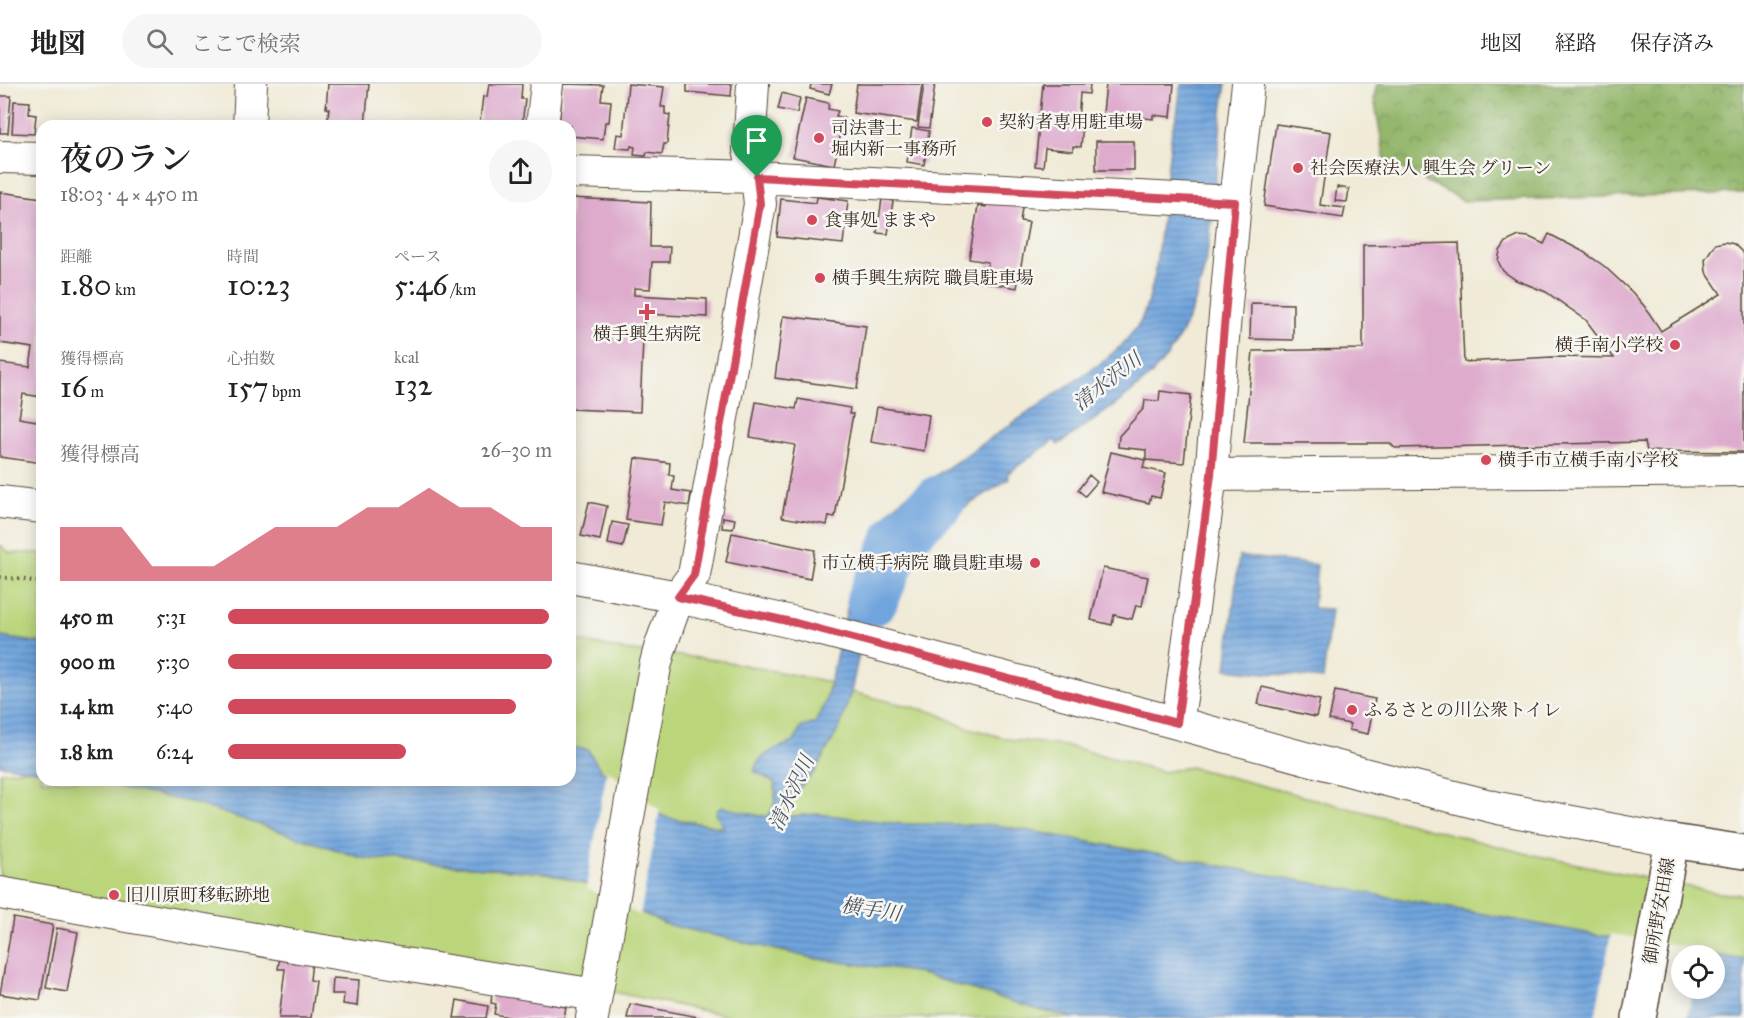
<!DOCTYPE html>
<html lang="ja">
<meta charset="utf-8">
<style>
body{margin:0;font-family:"IM FELL Great Primer","Noto Serif JP",serif;background:#f6f6f6;color:#222;height:100vh;display:flex;flex-direction:column;font-size:22px;white-space:nowrap}
*{box-sizing:border-box;margin:0}
p{font-size:20px;color:#767676}
.icon{flex:none;width:33px;height:33px;fill:none;stroke:currentColor;stroke-width:2;stroke-linecap:round;stroke-linejoin:round}
.map{position:relative;flex:1;overflow:hidden}
.side{position:absolute;left:36px;top:36px;width:540px;height:666px;display:flex;flex-direction:column;background:#fff;border-radius:18px;box-shadow:0 3px 15px #0003}
.side>*{flex:none}
.fabs{position:absolute;left:1671px;top:861px;display:grid;gap:12px}
.fabs a{display:grid;place-items:center;width:54px;height:54px;border-radius:50%;background:#fff;box-shadow:0 3px 15px #0003;font-size:30px}
.pin{position:absolute;display:grid;place-items:center;width:51px;height:51px;color:#fff;margin:-62px -26px;border-radius:50% 50% 50% 0;rotate:-45deg;box-shadow:0 0 6px #0007}
.pin .icon{rotate:45deg}
.round{display:grid;place-items:center;flex:none;width:63px;height:63px;border-radius:32px;background:#f6f6f6}
.summary{display:flex;align-items:center;justify-content:space-between;height:102px;padding:0 24px}
h1{font-size:33px;font-weight:600;line-height:45px}
.metrics{display:grid;grid-template-columns:repeat(3,1fr);gap:9px;height:102px;padding:6px 24px}
.metrics div{display:grid;align-content:center}
.metrics b{font-size:30px;font-weight:600}
.metrics small{font-size:16px;font-weight:400}
.metrics p{font-size:16px}
.chart{height:168px;padding:12px 24px}
.chart p{display:flex;justify-content:space-between}
.chart svg{width:100%;height:108px;margin-top:6px;fill:#d1495b;opacity:.7}
ul{padding:0 24px;list-style:none;font-size:20px}
li{display:grid;grid-template-columns:96px 72px 1fr;align-items:center;height:45px}
li i{height:15px;border-radius:8px;background:#d1495b}
header{display:flex;align-items:center;gap:36px;box-sizing:border-box;height:84px;padding:0 30px;background:#fff;border-bottom:2px solid #e0e0e0}
header strong{font-size:28px}
nav{display:flex;gap:33px;margin-inline-start:auto;font-size:21px}
.search{width:420px;height:54px;background:#f6f6f6;display:flex;align-items:center;gap:15px;box-sizing:border-box;padding:0 21px;border-radius:33px;color:#767676;font-size:22px}
.map>svg:first-child{display:block}
</style>
<header>
<strong>地図</strong>
<div class="search"><svg class="icon" aria-label="search" viewBox="0 0 24 24"><circle cx="10" cy="10" r="6"/><path d="M15 15l6 6"/></svg>ここで検索</div>
<nav><a>地図</a><a>経路</a><a>保存済み</a></nav>
</header>
<div class="map">
<svg width="1744" height="934" viewBox="0 0 1744 934">
<defs>
<pattern id="forest-crowns" width="20" height="18" patternUnits="userSpaceOnUse" patternTransform="scale(1.5)"><rect width="20" height="18" fill="#93b66a"/><path d="M2 6a3 3 0 1 1 6 0M12 15a3 3 0 1 1 6 0" fill="none" stroke="#799457"/></pattern>
<pattern id="water-rules" width="6" height="5" patternUnits="userSpaceOnUse" patternTransform="scale(1.5)"><rect width="6" height="5" fill="#70a4dd"/><path d="M0 2.5h6" fill="none" stroke="#5d86b3"/></pattern>
</defs>
<rect width="100%" height="100%" fill="#f6f6f2"/>
<filter id="ink" filterUnits="userSpaceOnUse"><feTurbulence type="fractalNoise" baseFrequency=".0167" numOctaves="2"/><feDisplacementMap in="SourceGraphic" scale="12" xChannelSelector="R" yChannelSelector="G"/><feConvolveMatrix kernelMatrix="1 2 1 2 8 2 1 2 1" color-interpolation-filters="sRGB"/></filter>
<filter id="wash" filterUnits="userSpaceOnUse"><feTurbulence type="fractalNoise" baseFrequency=".008" numOctaves="4" result="noise"/><feDisplacementMap in="SourceGraphic" scale="24" xChannelSelector="R" yChannelSelector="G"/><feGaussianBlur stdDeviation="1.35" result="paint"/><feColorMatrix in="noise" values="0 0 0 0 0 0 0 0 0 0 0 0 0 0 0 0 0 1.4 0 .05"/><feComposite in="paint" operator="in"/></filter>
<g filter="url(#wash)">
<rect width="100%" height="100%" fill="#f0ead6"/>
<path fill="#bad57a" stroke="#7a804c" stroke-width="1.5" d="M0 461 10 469H42V559L0 553Z
M570 555 623 566 718 576 830 598 826 617 815 639 800 644 794 658 765 693 775 699C776 711 776 722 768 732H760L725 744 664 733 600 685 588 666 570 663Z
M851 608 936 629 962 642 1008 655 1072 663 1164 688 1190 683 1524 769 1718 809 1744 811V876L1592 850 997 741 901 740 818 730 784 733 783 725 792 712 815 687Z
M33 685 42 687V696H86L190 718 362 774 547 789 580 798 665 840 812 874 915 888 1039 926 1075 934H738L561 897 0 799V688Z"/>
<path fill="url(#forest-crowns)" stroke="#677044" stroke-width="1.5" d="M1377 0H1744V109L1464 117 1385 76 1374 14Z"/>
<path fill="url(#water-rules)" stroke="#56677e" stroke-width="1.5" fill-rule="evenodd" d="M1181 0H1226C1210 90 1223 209 1159 282 1133 312 1091 337 1058 361L1054 356 1007 390 1009 395 908 460 897 472 884 466 872 488 873 503 851 608 840 643 815 687 792 712 783 725 784 733 818 730 901 740 997 741 1592 850 1744 876V934H1076L1039 926 915 888 812 874 665 840 580 798 547 789 362 774 190 718 86 696H570V663L588 666 600 685 664 733 724 744 716 730 718 725 723 723 760 732H768C776 722 776 711 775 699L754 687C759 670 778 663 794 658L800 644 815 639 826 617 849 516 874 450 889 427 906 412 1101 279 1122 261 1140 239 1149 215 1155 190 1172 46 1177 31ZM1682 872H1714V904H1682Z
M1239 472 1317 481 1313 524 1331 525 1323 595 1226 585Z
M0 553 42 559V687L0 681Z"/>
<path fill="#f0ead6" d="M607 686 660 726 640 831 586 804Z
M1611 850 1700 865 1699 871 1682 872V904L1693 905 1687 934H1595Z"/>
<g fill="none" stroke-linecap="round" stroke-linejoin="round">
<path stroke="#70a4dd" stroke-width="52" d="M872 516 900 452 939 417"/>
</g>
<g id="blocks">
<path fill="#deabcd" d="M328 0H369L365 42H327L329 24H326Z
M489 0H522L521 15H525L522 42 480 37 483 12 487 13Z
M563 0 603 1 601 16 611 17 609 38H605L603 55 570 52V42H559Z
M628 0 664 3 661 23H665V30L670 31 667 60H664L662 70 647 68 646 72 634 71 635 63 631 62 630 65 615 64 617 50 623 51Z
M687 0H732L731 12 687 8Z
M811 0H832L829 10 810 5Z
M857 0H922L917 38 853 29Z
M924 0H935L929 44 918 43Z
M1043 0H1090L1089 10 1080 9 1078 37 1083 38 1081 63 1073 62V67L1045 64 1043 83 1035 82Z
M1106 0H1174L1171 33 1153 31V35L1121 31V41L1102 39Z
M782 9 800 14 797 29 778 25Z
M0 12H11L8 49H0Z
M806 14 829 19 828 25 838 27 836 32 844 34 834 81 793 73Z
M14 17 30 18 29 30 36 31 34 50 12 49Z
M1276 40 1331 48 1320 121 1345 124 1343 134 1264 122Z
M912 44 929 47 924 81 907 78Z
M1096 57H1134V86H1096Z
M1337 103 1349 105 1347 118 1335 117Z
M0 108 42 114V313L23 310 19 334 42 338V379L0 373V279L30 283 33 264 0 259Z
M988 111 1023 118 1020 137 1029 138 1017 204 984 198 988 178 969 175 978 122 986 123Z
M817 113 848 117 843 160 777 153 781 115 816 119Z
M570 114 651 118 650 163H670L669 178H652L650 205 634 204V211L707 215V233L644 230 640 328 570 325V279L574 220H570Z
M882 115 893 117 888 150 877 149Z
M1549 150 1582 167 1604 182 1632 208 1645 223 1661 247 1721 210 1706 188 1705 175 1715 160 1725 158 1734 160 1744 170V368L1647 367 1645 358 1395 364 1390 359H1244L1253 267 1363 265V161L1459 159 1464 278 1552 273 1614 274 1586 236 1546 208 1516 196 1503 187 1498 177 1500 167 1506 158 1519 152 1529 153 1544 160Z
M1251 219 1293 220V256L1250 255Z
M783 232 866 242 857 305 775 294Z
M1160 307 1191 311 1184 379 1146 376V366L1118 363 1119 352 1144 324 1145 316 1159 317Z
M798 315 850 324 849 330H853L835 433 829 432 827 441 782 433 795 361 750 353 756 318 796 325Z
M877 323 929 331 924 367 871 358Z
M1111 368 1145 376 1143 384 1166 389 1160 414 1151 412 1149 419 1101 408Z
M635 374 670 379 669 391 674 392 672 406 691 409 689 422 665 418 661 441 626 436Z
M1089 391 1097 398 1085 412 1078 406Z
M589 418 607 422 600 456 581 452Z
M723 433 735 435 733 445 722 444Z
M612 438 628 441 623 463 608 460Z
M732 449 815 466 810 495 726 478Z
M1103 484 1148 493 1142 522 1136 521 1132 535 1114 531 1112 541 1091 536Z
M1262 603 1320 616 1316 633 1258 620Z
M1335 607 1375 615 1368 650 1349 646 1350 640 1329 636Z
M13 834 53 841 40 916 0 910Z
M57 844 78 848 67 908 46 904Z
M280 872 312 877 310 896 316 897 311 934H279L285 885H278Z
M333 894 359 896 357 922 343 920 344 910H332Z
M492 909 566 923 564 934H514L494 930 496 920 491 919Z
M457 916 488 922 486 934H454Z
M630 920 699 933V934H627Z"/>
</g>
</g>
<g filter="url(#ink)">
<use href="#blocks" fill-opacity="0" stroke="#56473a" stroke-width="1.5"/>
<g fill="none" stroke-linecap="round" stroke-linejoin="round">
<g stroke="#56473a" stroke-width="34">
<path id="minor" d="M249 42 251 0
M542 42 547 0
M0 73 42 74
M570 88 757 93 1235 118
M1211 391 1744 386
M0 418 42 423
M570 493 678 513 796 539 1177 639 1367 691 1498 724 1672 757
M1177 639 1181 614 1211 391 1235 118 1248 0
M0 809 299 863 596 911
M592 934 655 583 660 564 678 513 694 491 760 120 757 93 749 66 753 0"/>
</g>
<g stroke="#56473a" stroke-width="36">
<path id="major" d="M1639 934 1672 757 1744 768"/>
</g>
<path stroke="#56473a" stroke-width="4" stroke-dasharray="1.5 4.5" stroke-linecap="butt" d="M0 493 42 498"/>
<use href="#minor" stroke="#fff" stroke-width="32"/>
<use href="#major" stroke="#fff" stroke-width="33"/>
</g>
</g>
<g fill="none" stroke-linecap="round" stroke-linejoin="round" filter="url(#ink)">
<g stroke="#fff" stroke-width="12">
<path id="route" d="M757 93 1235 118 1211 391 1177 639 796 539 678 513 694 491 760 120Z"/>
</g>
<use href="#route" stroke="#d1495b" stroke-width="8"/>
</g>
<g fill="#d1495b" stroke="#f6f6f2" stroke-width="2">
<circle cx="987" cy="38" r="6"/>
<circle cx="819" cy="54" r="6"/>
<circle cx="1298" cy="84" r="6"/>
<circle cx="812" cy="136" r="6"/>
<circle cx="820" cy="194" r="6"/>
<path d="M644 219h6v6h6v6h-6v6h-6v-6h-6v-6h6z"/>
<circle cx="1675" cy="261" r="6"/>
<circle cx="1486" cy="376" r="6"/>
<circle cx="1035" cy="479" r="6"/>
<circle cx="1352" cy="626" r="6"/>
<circle cx="114" cy="811" r="6"/>
</g>
<g text-anchor="middle" dominant-baseline="central" stroke-width="5" stroke-linejoin="round" paint-order="stroke">
<g font-size="18" fill="#3b2a1e" stroke="#f6f6f2" text-anchor="start">
<text x="999" y="38">契約者専用駐車場</text>
<text x="831" y="44">司法書士<tspan x="831" dy="21">堀内新一事務所</tspan></text>
<text x="1310" y="84">社会医療法人 興生会 グリーン</text>
<text x="824" y="136">食事処 ままや</text>
<text x="832" y="194">横手興生病院 職員駐車場</text>
<text x="647" y="250" text-anchor="middle">横手興生病院</text>
<text x="1663" y="261" text-anchor="end">横手南小学校</text>
<text x="1498" y="376">横手市立横手南小学校</text>
<text x="1023" y="479" text-anchor="end">市立横手病院 職員駐車場</text>
<text x="1364" y="626">ふるさとの川公衆トイレ</text>
<text x="126" y="811">旧川原町移転跡地</text>
</g>
<g font-size="18" fill="#3b2a1e" stroke="#f6f6f2">
<text transform="translate(1659 827) rotate(-80)">御所野安田線</text>
</g>
<g font-size="20" font-style="italic" fill="#4e5561" stroke="#f6f6f2">
<text transform="translate(1107 297) rotate(-38)">清水沢川</text>
<text transform="translate(791 709) rotate(-65)">清水沢川</text>
<text transform="translate(871 825) rotate(9)">横手川</text>
</g>
</g>
</svg>
<div class="fabs">
<a><svg class="icon" aria-label="locate" viewBox="0 0 24 24"><circle cx="12" cy="12" r="6"/><path d="M12 2v4M12 18v4M2 12h4M18 12h4"/></svg></a>
</div>
<div class="pin" style="left:757px;top:93px;background:#1e9e55"><svg class="icon" aria-label="arrive" viewBox="0 0 24 24"><path d="M6 21V4h12l-3 4 3 4H6"/></svg></div>
<section class="side">
<div class="summary"><div><h1>夜のラン</h1><p>18:03 · 4 × 450 m</p></div><a class="round"><svg class="icon" aria-label="share" viewBox="0 0 24 24"><path d="M12 15V3M7 8l5-5 5 5M5 13v7h14v-7"/></svg></a></div>
<div class="metrics">
<div><p>距離</p><b>1.80<small> km</small></b></div>
<div><p>時間</p><b>10:23</b></div>
<div><p>ペース</p><b>5:46<small> /km</small></b></div>
</div>
<div class="metrics">
<div><p>獲得標高</p><b>16<small> m</small></b></div>
<div><p>心拍数</p><b>157<small> bpm</small></b></div>
<div><p>kcal</p><b>132</b></div>
</div>
<div class="chart"><p><span>獲得標高</span>26–30 m</p>
<svg viewBox="0 0 160 44" preserveAspectRatio="none"><path d="M0 44V22L10 22L20 22L30 38L40 38L50 38L60 30L70 22L80 22L90 22L100 14L110 14L120 6L130 14L140 14L150 22L160 22V44z"/></svg>
</div>
<ul>
<li><b>450 m</b>5:31<i style="width:99%"></i></li>
<li><b>900 m</b>5:30<i style="width:100%"></i></li>
<li><b>1.4 km</b>5:40<i style="width:89%"></i></li>
<li><b>1.8 km</b>6:24<i style="width:55%"></i></li>
</ul>
</section>
</div>
